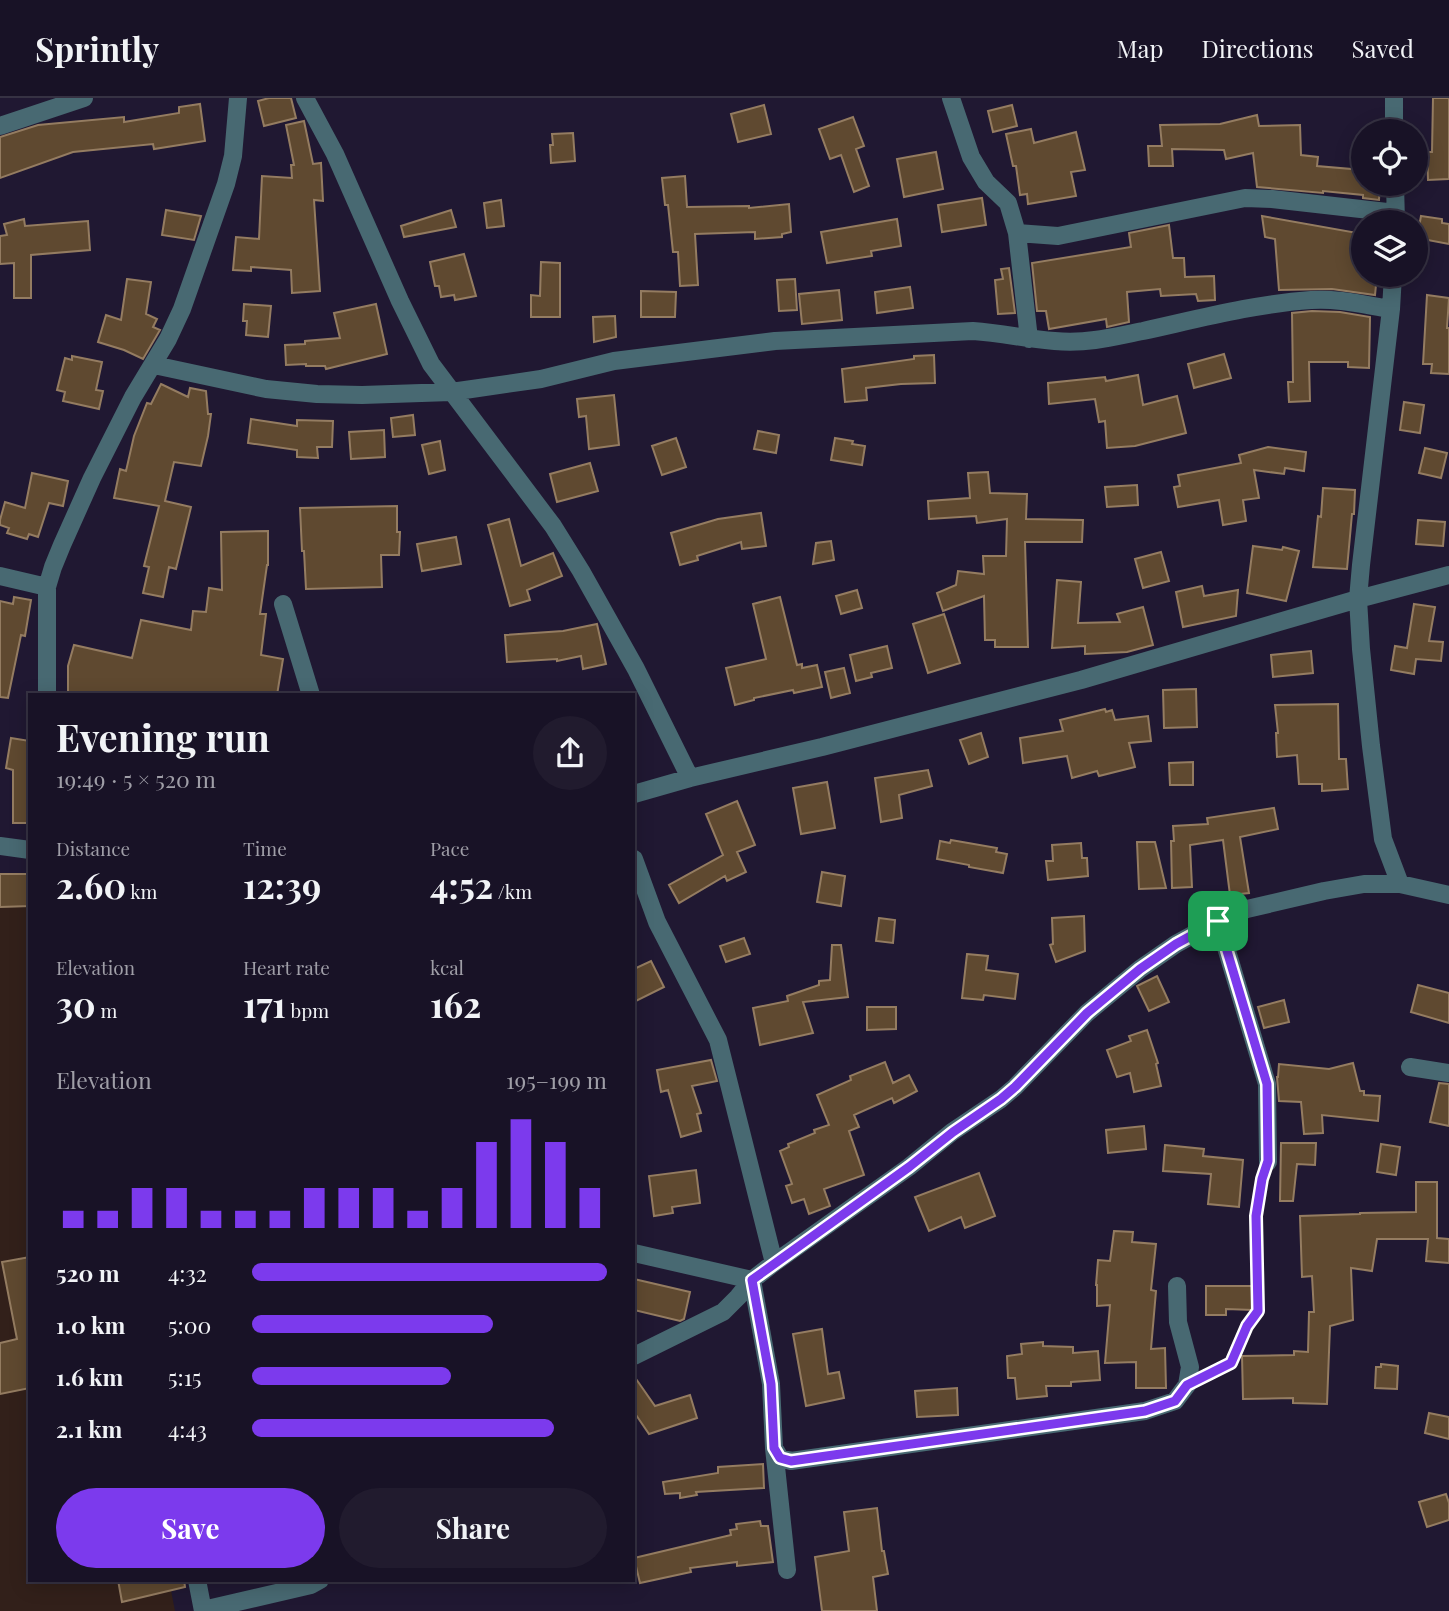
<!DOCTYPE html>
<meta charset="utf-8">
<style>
body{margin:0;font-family:"Playfair Display",serif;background:#211b2e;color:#f1f3f6;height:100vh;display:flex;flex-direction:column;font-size:26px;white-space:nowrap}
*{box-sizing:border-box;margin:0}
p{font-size:23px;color:#9f9ea7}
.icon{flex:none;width:38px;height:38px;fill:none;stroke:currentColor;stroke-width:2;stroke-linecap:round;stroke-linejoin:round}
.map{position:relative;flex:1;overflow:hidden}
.sheet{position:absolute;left:28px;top:595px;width:607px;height:889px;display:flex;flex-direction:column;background:#181226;border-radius:0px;box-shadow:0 4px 18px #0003,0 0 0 2px #363243}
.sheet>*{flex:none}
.buttons{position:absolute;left:1351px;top:21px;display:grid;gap:14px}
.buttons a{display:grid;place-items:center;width:77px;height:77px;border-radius:50%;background:#181226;box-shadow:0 4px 18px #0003,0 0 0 2px #363243;font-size:35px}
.pin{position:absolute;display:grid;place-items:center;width:60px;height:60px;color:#fff;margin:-30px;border-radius:14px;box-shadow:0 4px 10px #0006}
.round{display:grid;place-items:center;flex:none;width:74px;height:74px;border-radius:37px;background:#211b2e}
.head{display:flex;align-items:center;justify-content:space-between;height:119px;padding:0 28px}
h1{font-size:38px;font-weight:700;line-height:52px}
.metrics{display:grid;grid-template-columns:repeat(3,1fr);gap:10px;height:119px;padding:7px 28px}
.metrics div{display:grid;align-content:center}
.metrics b{font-size:35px;font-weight:700}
.metrics small{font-size:19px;font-weight:400}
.metrics p{font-size:19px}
.chart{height:196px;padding:14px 28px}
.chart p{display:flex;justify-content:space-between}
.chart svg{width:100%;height:126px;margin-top:7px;stroke:#7c3aed;stroke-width:6}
.action{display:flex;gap:14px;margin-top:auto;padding:14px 28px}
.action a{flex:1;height:80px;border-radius:42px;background:#7c3aed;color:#fff;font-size:28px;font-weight:700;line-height:80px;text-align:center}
.action a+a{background:#211b2e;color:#f1f3f6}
ul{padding:0 28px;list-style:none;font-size:23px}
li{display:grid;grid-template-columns:112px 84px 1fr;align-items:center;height:52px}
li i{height:18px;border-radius:9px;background:#7c3aed}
header{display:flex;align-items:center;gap:42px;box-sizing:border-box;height:98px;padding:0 35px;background:#181226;border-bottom:2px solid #363243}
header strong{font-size:33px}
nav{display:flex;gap:38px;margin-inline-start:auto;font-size:24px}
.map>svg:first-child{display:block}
</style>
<header>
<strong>Sprintly</strong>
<nav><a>Map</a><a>Directions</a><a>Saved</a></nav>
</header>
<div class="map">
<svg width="1449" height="1513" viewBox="0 0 1449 1513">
<rect width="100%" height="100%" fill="#201832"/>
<path fill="#32201a" d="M30 803V1482H169L175 1513H0V806Z"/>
<path fill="#5f4930" stroke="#947c61" stroke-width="2" d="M269 0H291L296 20 264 28 258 3Z
M1433 0H1449V81L1428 82 1427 54H1432Z
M200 6 205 43 154 51 153 46 73 54 0 80V39L38 27 124 19V24L179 15V9Z
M764 7 771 36 738 44 731 16Z
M1012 7 1017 28 993 34 988 13Z
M1257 17 1259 28 1300 27 1301 57 1318 59 1317 68 1363 72V86H1380L1379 102 1363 100V97L1323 93V95L1257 89 1253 55 1226 61 1224 52 1172 51 1173 68H1149L1148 48H1162L1160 27 1220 26Z
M853 19 864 48 856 51 869 88 854 94 841 57 830 61 819 31Z
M304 23 313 66 321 65 323 103 314 102 320 193 292 195 291 172 251 169V173L233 172 236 139 259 141 262 78 292 80 291 67H294L286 27Z
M1031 31 1034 45 1076 34 1085 72 1071 74 1076 98 1028 106 1027 96 1020 97 1016 68H1013L1006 36Z
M573 35 575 63 551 65 550 47H553L552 36Z
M936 54 943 91 904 99 897 61Z
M685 78 687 109 749 108V110L789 106 791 134 782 136V139L755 141V134L695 136 698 187 680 188 678 154H673L668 107H665L662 80Z
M982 100 986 127 942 134 938 107Z
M501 102 504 128 487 130 484 105Z
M166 112 201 118 194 142 162 137Z
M451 112 456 129 404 139 401 128Z
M1262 118 1363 136V177H1377L1375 197 1332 191 1279 192 1275 141 1265 139Z
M1421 118 1442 121V125L1449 126V146L1417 140Z
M24 121 25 128 88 123 90 152 31 157V200H14V165L0 166V138L7 137 4 126Z
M897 121 901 148 871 153 872 158 827 165 821 134Z
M1169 127 1173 160H1184L1185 179 1214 178 1215 202 1198 203 1196 196 1161 198 1160 191 1127 194 1129 224 1107 229 1106 221 1049 231 1046 213H1037L1032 165 1131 149 1129 135Z
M464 156 476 198 455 202 454 197 441 199 439 188H435L430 164Z
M541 164 560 165V219H531V197L540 198Z
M1009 170 1015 215 998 216 995 182 1003 181 1001 171Z
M127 181 151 184 146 216 157 221 153 229 160 232 143 261 124 252 98 244 106 217 121 222Z
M795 181 797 212 779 213 777 182Z
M910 189 913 210 877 215 875 194Z
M839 192 842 222 802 226 799 196Z
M641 193 676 194 675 219H641Z
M1427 197 1449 200 1447 230H1449V276L1431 275 1432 266H1423Z
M244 206 271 208 268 239 246 237 247 223H243Z
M376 206 387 256 326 271 325 268H306V266L286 267 285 247 305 246V243L340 240 334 215Z
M1312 213 1340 214 1370 219 1369 270 1348 269V264H1309L1310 303 1289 304 1288 284H1293L1292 215Z
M615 218 616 239 594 244 593 219Z
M1224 256 1231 280 1194 290 1188 266Z
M934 257 935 285 901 286 866 290 867 302 845 304 842 271 914 261V258Z
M72 258 102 264 96 292 103 293 99 311 63 303 65 294 57 292 65 260 72 262Z
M1138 277 1143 307 1177 298 1186 335 1135 348 1107 350 1105 323 1099 324 1095 301 1049 306 1048 285 1105 279 1106 283Z
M161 286 188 299 190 290 206 293 208 316H211L208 338 201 368 174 364 165 403 191 409 176 471 169 469 163 499 143 495 149 469 144 468 159 408 114 400 120 371 126 373 134 338 147 305 151 306Z
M614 297 619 347 589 351 586 318 579 319 577 301Z
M1404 304 1424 307 1420 335 1400 332Z
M413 317 415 337 393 339 391 320Z
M251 321 297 328V322L333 323 332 349H317L318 360 297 359V352L248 345Z
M384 332 385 359 351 361 349 334Z
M758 333 779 337 776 355 754 351Z
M676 340 686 369 662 377 652 348Z
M835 340 853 343 852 346 865 348 862 367 831 362Z
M440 343 445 372 429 376 422 347Z
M1268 349 1306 354 1304 373 1285 370 1284 376 1254 372 1259 400 1243 402 1246 423 1223 427 1219 402 1178 409 1174 389 1180 388 1178 377 1241 365 1239 357Z
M1425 350 1447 355 1441 380 1419 375Z
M590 365 598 393 557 404 550 376Z
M988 374 990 395 1027 396 1026 421 1083 422 1082 444H1025L1028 549H995V542H985L984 498 943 513 937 495 956 487 958 473 984 476 983 458H1006L1007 421 977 425 976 418 929 421 928 403 970 400 968 375Z
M32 375 68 383 63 408 49 405 38 439 29 436 27 441 7 435 9 430 0 427V422L5 404 25 410Z
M1137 387 1138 407 1107 409 1105 389Z
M1323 390 1355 392 1354 416H1352L1347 471 1313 469 1318 418 1321 419Z
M397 408V434H400L399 457H381L382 489 306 491 304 453H302L300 410Z
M761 415 766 448 742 451 741 444 697 458 698 462 680 467 671 435 718 421Z
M509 421 521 468 553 455 562 478 527 492 530 502 510 508 488 427Z
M1418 422 1445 424 1443 448 1416 446Z
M268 433V467H267L260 516H266L261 557 283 561 277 597H129V594L68 596V568L74 547 132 560 141 522 191 532 193 513 206 514 209 490 222 492 221 434Z
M456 439 461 466 422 473 417 446Z
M831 443 834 462 813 466 816 445Z
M1253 448 1282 452 1283 449 1299 453 1286 503 1247 495Z
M1161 454 1169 483 1143 490 1135 461Z
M1057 482 1081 484 1078 525 1120 524 1117 516 1143 509 1153 547 1127 554 1085 556V548L1052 550Z
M1202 488 1204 498 1238 492 1236 518 1183 529 1176 494Z
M857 492 862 510 841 516 836 498Z
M14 499 31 502 25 538 21 537 8 600 0 599V503L13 506Z
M780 499 797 567 802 566V570L817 567 822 589 794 595 793 592 754 600V602L735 607 726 570 766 561 753 506Z
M1414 506 1435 509 1429 543 1443 544 1441 563 1416 561 1414 576 1391 572 1395 548 1407 550Z
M944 516 960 565 928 575 913 526Z
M597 526 606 566 583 571 581 558 557 563V561L507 564 505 537 563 533Z
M887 548 892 570 871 575 872 579 856 583 850 557Z
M1311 553 1313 575 1273 579 1271 557Z
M844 570 850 595 831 600 825 574Z
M1196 591 1197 629 1164 630 1163 592Z
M1338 606 1339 661H1346L1348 691 1322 693V686H1299L1297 657 1277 659 1276 635H1278L1275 607Z
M1105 611 1106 614 1112 612 1115 622 1148 618 1151 643 1129 645 1135 669 1099 678 1097 673 1072 680 1067 658 1023 665 1020 640 1063 633 1060 622Z
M981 635 988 659 969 666 960 642Z
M11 640 30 643V725H13V672L6 670Z
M1193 664V687H1170L1169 665Z
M928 672 932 688 899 697 902 720 881 724 875 680Z
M827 684 835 730 801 736 793 690Z
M737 703 755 747 737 754 746 774 727 783 725 778 679 805 669 787 723 757 706 716Z
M1274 710 1278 731 1240 739 1249 795 1230 797 1223 742 1190 747 1192 789 1172 790 1171 743H1174L1173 728 1208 726 1207 720Z
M951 742 997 750 996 754 1007 756 1003 775 969 769V767L937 761 940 743 950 745Z
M1137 744H1155L1166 790 1139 791Z
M1081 745 1082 760H1087L1088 778 1048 782 1046 763H1053L1052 747Z
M822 774 845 778 841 808 817 804Z
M0 776H30V808L0 809Z
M1084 818 1085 853 1056 864 1050 847 1053 846 1052 820Z
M879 820 895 822 893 845 876 843Z
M744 840 750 856 726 864 720 848Z
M832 847H841L848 899 803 904 813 935 760 947 753 910 788 903 787 898 819 887V883L830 882Z
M967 856 988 858 986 872 1018 876 1015 901 984 897 983 902 962 900Z
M651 863 664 889 634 904V871Z
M1157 878 1169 904 1149 913 1137 888Z
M1418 887 1449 895V925L1411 914Z
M1284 902 1289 924 1264 930 1258 909Z
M867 909H896V931L867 932Z
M1147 932 1158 965 1156 966 1161 988 1134 994 1130 975 1117 979 1107 952 1131 943 1129 938Z
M711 962 717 983 692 988 701 1015 697 1016 701 1033 681 1039 668 992 661 994 657 972Z
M885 964 893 985 909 977 917 993 894 1005 892 1000 854 1017 859 1029 849 1033 864 1077 824 1091 830 1108 809 1116 804 1101 792 1105 786 1088 792 1086 780 1053 789 1049 788 1046 815 1035 814 1032 829 1027 817 997 851 982 850 978Z
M1353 965 1360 993H1364V997L1380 998 1378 1023 1322 1017 1323 1035 1304 1036 1301 1004 1279 1003 1277 979H1278L1279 966 1329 971Z
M1439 985 1449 986V1028L1430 1024Z
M1144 1028 1146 1051 1108 1055 1106 1032Z
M1281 1045H1316L1315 1067 1297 1066 1293 1103H1280Z
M1381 1046 1400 1049 1396 1077 1377 1074Z
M1165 1047 1204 1051 1203 1058 1243 1062 1239 1109 1208 1106 1211 1076 1163 1073Z
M696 1072 700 1105 672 1109 673 1115 654 1118 649 1078Z
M979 1075 995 1118 965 1130 961 1119 929 1133 915 1099Z
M1416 1084H1437V1140L1449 1141V1165L1426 1163 1428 1141H1377L1372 1173 1351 1170 1353 1222 1330 1228 1327 1306 1293 1305V1300L1243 1301 1242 1258 1294 1257V1253L1308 1254 1309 1214H1314L1312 1178 1302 1179 1300 1118 1360 1116V1115L1416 1114Z
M1114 1133 1133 1134 1132 1144 1156 1146 1151 1192 1156 1193 1151 1251 1165 1250 1166 1290H1136V1264L1105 1265 1110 1207 1097 1208V1187H1096L1098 1162 1110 1163Z
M30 1159V1290L0 1296V1245L17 1241 2 1164Z
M634 1181 690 1194 684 1221 680 1223 634 1212Z
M1206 1188H1254L1253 1212 1226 1211V1217H1206Z
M822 1231 828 1276 839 1274 844 1300 806 1308 793 1236Z
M1043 1244V1248L1073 1249V1255L1098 1253 1100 1282 1071 1284V1288H1046L1047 1298 1017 1301 1015 1280H1008L1007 1258 1022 1256 1021 1246Z
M1381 1266 1398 1268 1397 1291 1375 1290 1376 1269H1381Z
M634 1278 655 1308 690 1297 697 1320 649 1336 634 1314Z
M957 1290 958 1317 917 1319 915 1293Z
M1429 1315 1449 1319V1341L1425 1335Z
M763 1366 764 1390 696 1394 697 1397 680 1400V1395L665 1396 663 1384 718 1375V1369Z
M1446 1396 1449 1405V1422L1427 1429 1419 1404Z
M877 1410 882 1453H884L888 1476 873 1479 877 1513H822L815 1459 849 1453 844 1414Z
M760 1423 761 1428H768L773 1464 737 1468V1464L690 1470 691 1474 640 1485 634 1460 731 1437 730 1432 737 1431 736 1426Z
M118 1482H184L185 1489 122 1504Z"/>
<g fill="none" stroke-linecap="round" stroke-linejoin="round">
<path stroke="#767086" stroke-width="4.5" stroke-dasharray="3.5 5" stroke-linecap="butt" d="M1206 1278 1231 1265 1247 1228 1258 1213 1256 1118 1262 1081"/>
<path stroke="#486972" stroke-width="18" d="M305 0 335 56 400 203 431 266 553 428 581 473 636 571 690 680
M951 0 971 59 986 84 1008 105 1017 135 1029 241
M1394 0V33
M0 28 84 0
M1395 86 1396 124
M1017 135 1058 138 1245 100 1272 101 1396 115
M1393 177 1391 211 1361 467 1358 501 1361 551 1371 648 1383 741 1400 786
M154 267 266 291 317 296 362 297 451 294 541 281 614 263 775 243 973 233C1017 236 1051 248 1095 242 1111 240 1127 236 1143 233 1198 221 1254 206 1311 202 1338 200 1365 207 1391 211
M0 478 47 489
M283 506 311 597
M47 597V489L53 469 62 447 92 380 133 299 168 241 182 211 226 86 233 58 238 0
M634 696 690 680 822 649 1081 582 1358 501 1449 477
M0 748 30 752
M634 761 657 824 718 942 774 1165
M1218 823 1267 986 1268 1064
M1410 969 1449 975
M634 1155 752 1182 771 1286 774 1350 780 1360 791 1363 1145 1313 1175 1303 1187 1287 1190 1269 1178 1224 1177 1188
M634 1258 723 1214 738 1199 752 1182 774 1165 909 1069 952 1034 1001 1001 1015 989 1087 915 1140 871 1176 846 1218 823 1247 811 1324 793 1364 786H1400L1449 797
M774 1350 787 1472
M197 1482 203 1513
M203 1512 311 1487 320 1482"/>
</g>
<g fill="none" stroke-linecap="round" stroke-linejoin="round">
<g stroke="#fff" stroke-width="14">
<path id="route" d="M1218 823 1267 986 1268 1063 1262 1081 1256 1118 1258 1213 1247 1228 1231 1265 1187 1287 1175 1303 1145 1313 791 1363 780 1360 774 1350 771 1286 752 1182 909 1069 953 1034 1001 1001 1015 989 1087 915 1140 871 1176 846Z"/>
</g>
<use href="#route" stroke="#7c3aed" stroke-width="9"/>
</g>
</svg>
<div class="buttons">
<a><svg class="icon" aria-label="locate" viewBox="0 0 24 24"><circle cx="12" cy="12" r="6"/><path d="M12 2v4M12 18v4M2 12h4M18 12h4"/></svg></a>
<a><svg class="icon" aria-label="layers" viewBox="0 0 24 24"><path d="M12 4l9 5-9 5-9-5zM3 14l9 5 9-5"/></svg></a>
</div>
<div class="pin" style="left:1218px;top:823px;background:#1e9e55"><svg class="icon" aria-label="arrive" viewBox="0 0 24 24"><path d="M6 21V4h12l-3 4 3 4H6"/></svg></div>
<section class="sheet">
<div class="head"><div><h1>Evening run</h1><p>19:49 · 5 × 520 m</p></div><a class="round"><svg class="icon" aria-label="share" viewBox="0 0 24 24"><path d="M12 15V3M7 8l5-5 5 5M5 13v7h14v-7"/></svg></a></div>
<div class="metrics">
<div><p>Distance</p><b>2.60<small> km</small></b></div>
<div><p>Time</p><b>12:39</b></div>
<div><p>Pace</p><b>4:52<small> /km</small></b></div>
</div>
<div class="metrics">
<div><p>Elevation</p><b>30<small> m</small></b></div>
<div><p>Heart rate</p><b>171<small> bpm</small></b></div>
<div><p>kcal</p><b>162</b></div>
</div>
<div class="chart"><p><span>Elevation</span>195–199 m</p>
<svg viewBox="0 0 160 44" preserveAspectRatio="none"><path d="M5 44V38M15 44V38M25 44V30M35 44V30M45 44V38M55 44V38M65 44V38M75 44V30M85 44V30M95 44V30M105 44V38M115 44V30M125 44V14M135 44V6M145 44V14M155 44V30"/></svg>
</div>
<ul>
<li><b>520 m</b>4:32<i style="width:100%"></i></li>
<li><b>1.0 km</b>5:00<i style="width:68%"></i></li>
<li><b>1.6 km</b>5:15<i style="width:56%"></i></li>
<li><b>2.1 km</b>4:43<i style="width:85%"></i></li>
</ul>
<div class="action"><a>Save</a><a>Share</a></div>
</section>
</div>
